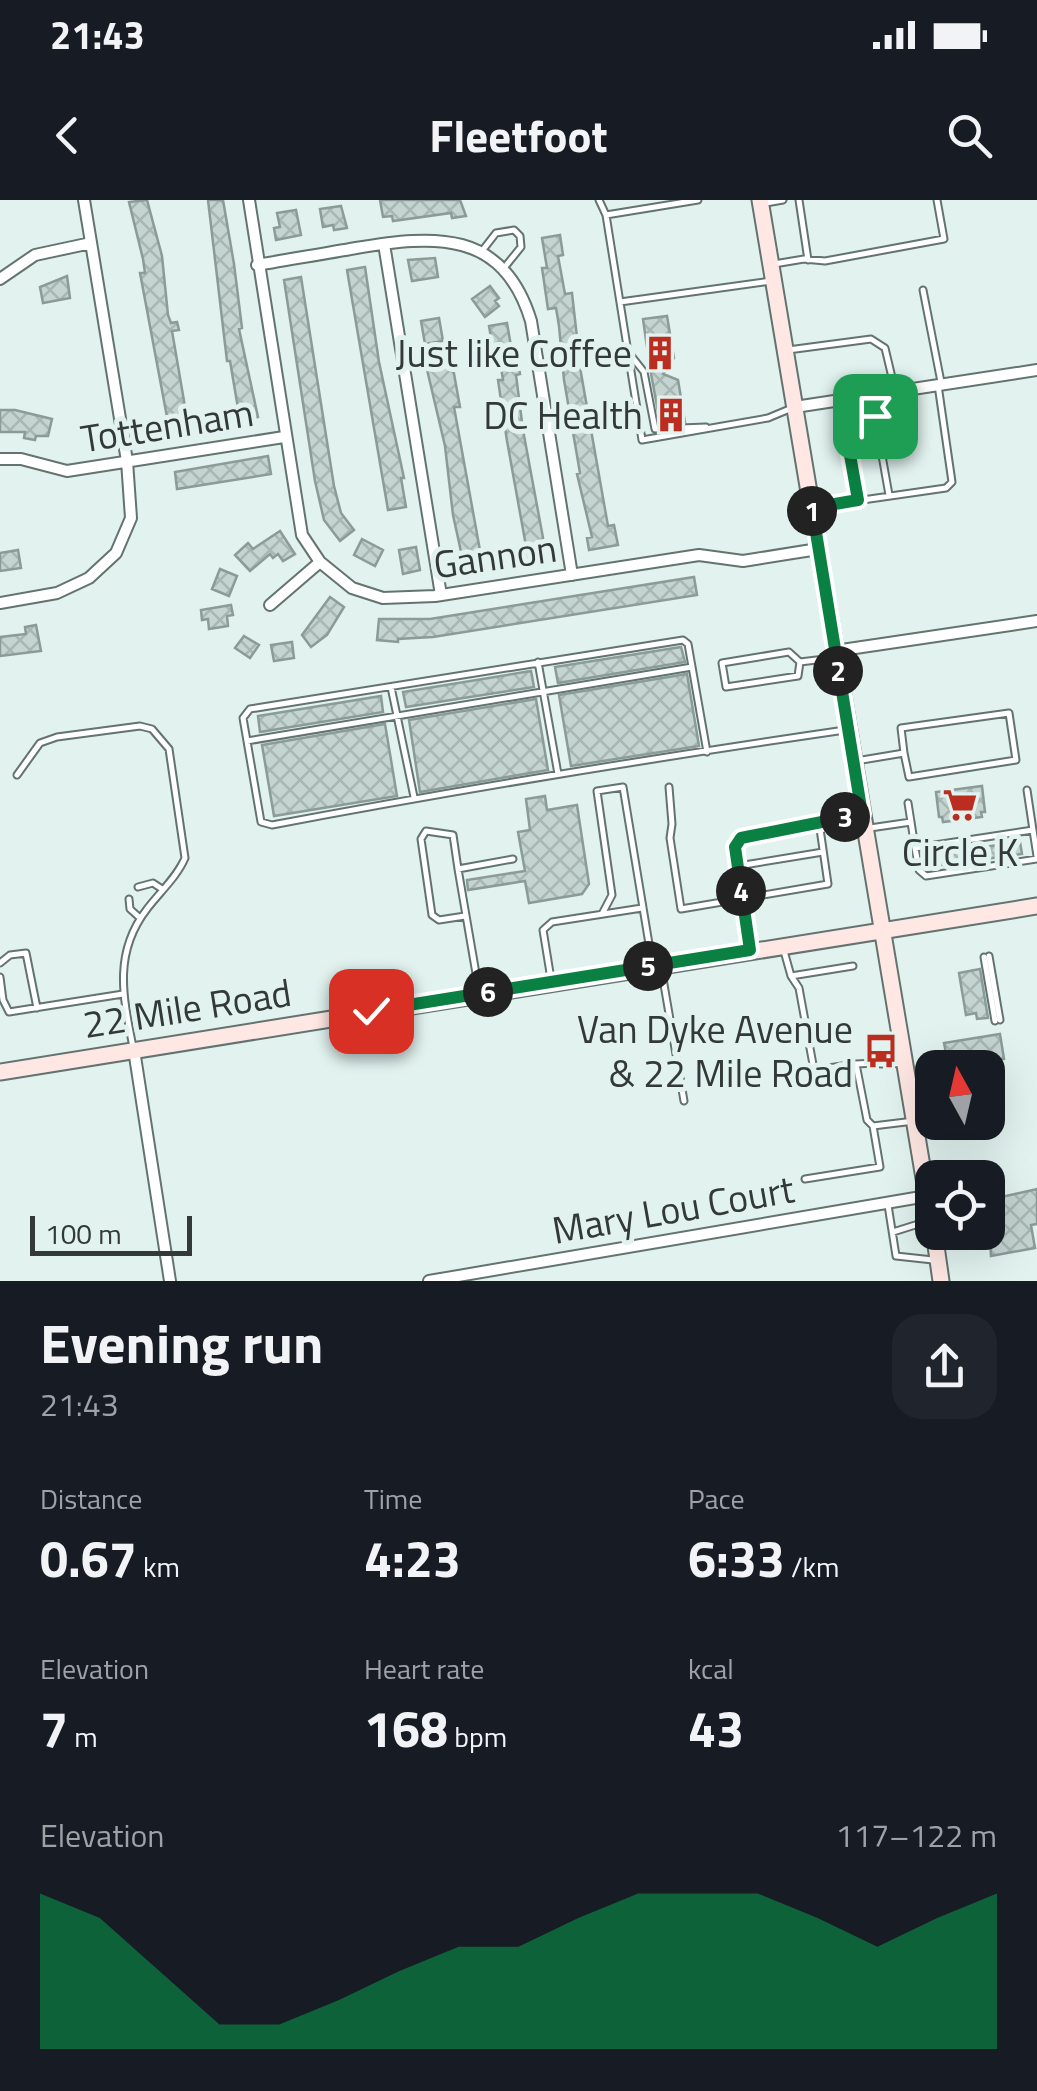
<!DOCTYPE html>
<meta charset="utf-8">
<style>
body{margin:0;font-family:"Titillium Web",sans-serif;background:#20242c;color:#f1f3f6;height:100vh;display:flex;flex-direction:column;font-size:38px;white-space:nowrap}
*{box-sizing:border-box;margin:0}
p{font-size:32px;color:#9ea1a6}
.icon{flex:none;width:55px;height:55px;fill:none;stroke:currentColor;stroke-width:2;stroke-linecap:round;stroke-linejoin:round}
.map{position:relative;height:1081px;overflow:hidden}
.sheet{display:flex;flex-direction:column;background:#171b24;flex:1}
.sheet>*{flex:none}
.needle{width:65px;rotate:352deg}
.fabs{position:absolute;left:915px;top:850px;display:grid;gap:20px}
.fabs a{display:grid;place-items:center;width:90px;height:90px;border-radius:20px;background:#171b24;box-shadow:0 10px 40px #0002;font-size:50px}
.scale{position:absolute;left:30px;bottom:25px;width:162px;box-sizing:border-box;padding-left:10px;border:5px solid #323938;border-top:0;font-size:28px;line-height:35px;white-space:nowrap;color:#323938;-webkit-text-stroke:8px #e1f2ef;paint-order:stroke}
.pin{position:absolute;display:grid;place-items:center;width:85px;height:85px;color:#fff;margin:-42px;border-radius:20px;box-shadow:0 5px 15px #0006}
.km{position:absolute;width:50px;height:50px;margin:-25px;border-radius:50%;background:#222;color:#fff;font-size:28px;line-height:50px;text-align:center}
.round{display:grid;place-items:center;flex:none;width:105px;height:105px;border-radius:30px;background:#20242c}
.summary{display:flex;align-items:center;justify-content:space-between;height:170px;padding:0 40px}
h1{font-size:55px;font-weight:700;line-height:75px}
.metrics{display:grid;grid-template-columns:repeat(3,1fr);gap:15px;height:170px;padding:10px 40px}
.metrics div{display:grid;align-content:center}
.metrics b{font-size:50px;font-weight:700}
.metrics small{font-size:28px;font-weight:400}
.metrics p{font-size:28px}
.chart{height:280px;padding:20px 40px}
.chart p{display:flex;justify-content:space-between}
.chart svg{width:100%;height:180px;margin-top:10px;fill:#0b8043;opacity:.7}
.status{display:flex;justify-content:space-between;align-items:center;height:70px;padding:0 50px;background:#171b24;direction:ltr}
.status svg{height:28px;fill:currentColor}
header{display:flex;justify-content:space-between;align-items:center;height:130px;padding:0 40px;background:#171b24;font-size:45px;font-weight:700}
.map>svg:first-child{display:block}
</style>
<div class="status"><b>21:43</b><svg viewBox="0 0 49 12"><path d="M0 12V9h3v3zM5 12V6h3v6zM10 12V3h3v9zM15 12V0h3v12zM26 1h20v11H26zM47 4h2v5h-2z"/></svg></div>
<header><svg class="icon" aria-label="back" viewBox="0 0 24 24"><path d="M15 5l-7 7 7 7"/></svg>Fleetfoot<svg class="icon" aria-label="search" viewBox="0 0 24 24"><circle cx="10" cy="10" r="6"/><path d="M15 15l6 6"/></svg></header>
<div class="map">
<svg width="1037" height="1081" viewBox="0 0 1037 1081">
<defs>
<pattern id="building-cross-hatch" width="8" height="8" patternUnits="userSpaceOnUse" patternTransform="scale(2.5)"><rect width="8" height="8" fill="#c3d4d1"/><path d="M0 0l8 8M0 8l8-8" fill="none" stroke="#a8b7b4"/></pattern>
</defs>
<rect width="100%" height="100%" fill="#e1f2ef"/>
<path fill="url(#building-cross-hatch)" stroke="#8b9b98" stroke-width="2.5" d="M147 0 162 56 168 115 171 123 177 122 179 130 172 131 189 230 170 233 140 73H145L143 59 129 2Z
M208 0H223L234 64 242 128 239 129 258 217 240 220 230 161H227Z
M380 0H460L466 16 452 18 451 13 393 21 392 16 383 17Z
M341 6 347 28 334 30 333 25 323 27 320 9Z
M296 10 301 35 276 40 274 28 280 27 277 13Z
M560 35 563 55 558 56 565 94 572 93 581 173 608 326 614 325 618 345 589 350 587 338 592 337 577 274 580 273 564 180 559 126 556 108 548 109 542 68H547L542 38Z
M435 58 438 77 412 81 408 60Z
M365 67 379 162 404 278H401L406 307 388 310 347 70Z
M67 76 70 98 43 103 40 87Z
M301 77 334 286 341 313 354 330 340 341 324 320 315 281 284 80Z
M490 86 499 98 495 101 499 106 485 117 472 99Z
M667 116 674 158 663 174 678 180 685 222 660 223 650 168 643 119Z
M439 118 443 141 425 144 421 121Z
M507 123 512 152 516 151 520 174 516 175 523 230 546 354 528 357 507 241 498 180H503L498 148 493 149 489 126Z
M451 157 460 207H454L483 367 465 370 453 315 445 246 425 161Z
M0 210H15L52 219 48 236H36L35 240 24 238 25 232H0Z
M268 256 271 274 177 289 175 272Z
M280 331 295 354 283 361 278 354 273 358 270 354 250 371 235 355 248 343 253 349Z
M362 339 383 350 375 366 354 355Z
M416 347 420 370 403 374 399 350Z
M18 350 21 368 0 371V353Z
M220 369 237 376 229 396 212 389Z
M694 377 697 395 433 437 398 439V442L377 440 379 419H430Z
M330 397 344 407 327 435 311 447 302 435Z
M231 405 233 415 227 416 228 426 209 429 208 419 202 420 201 410Z
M36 425 41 451 0 456V437L26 434 25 427Z
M244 436 259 445 250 458 235 448Z
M292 442 294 458 274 461 271 445Z
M681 447 685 462 558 483 555 467Z
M531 471 534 487 406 507 403 492Z
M687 474 699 546 571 566 559 495Z
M381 496 383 512 260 532 258 516Z
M536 499 548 570 420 592 409 520Z
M385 524 397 596 274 616 262 545Z
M982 586 985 612H981L982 617 943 622 942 617H939L936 592Z
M545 596 547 610 577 605 589 684 582 694 529 703 525 681 468 690 467 680 525 671 518 632 530 630 526 599Z
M1020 642 1022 654 927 667 925 655Z
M980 769 988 818 977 819 976 813 966 815 959 773Z
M1000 834 1004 859 989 861 990 868H966V865L949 868 944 843Z
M1037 989V1024L1031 1025 1035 1048 991 1056 988 1000Z"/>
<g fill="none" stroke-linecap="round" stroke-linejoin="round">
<g stroke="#637370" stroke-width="9">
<path id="lane" d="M599 0 606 15 698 0
M799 0 808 60
M766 3 783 0
M606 15 642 240 768 218 792 208
M482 51 496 33 514 30 520 36 521 47 504 68
M774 64 804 59 825 61 944 39 937 0
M923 90 941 182
M620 102 771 81
M788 150 871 139 885 148 895 190
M629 153 644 172 655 229 706 227
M858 301 844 221 875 216 889 295
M814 307 946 288 952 282 938 185
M789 452 800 462 798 476 726 487 722 463Z
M538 462 558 574
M800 462 833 458
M391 487 414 597
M247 541 692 467
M707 552 688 444 683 440 250 509 243 518 261 622 272 625C462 589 653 558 845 530
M856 561 904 553 901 528 1009 513 1016 560 909 577 904 553
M17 575 40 543 57 537 140 526 152 529 169 549 185 658C177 677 159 693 147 709 113 753 123 797 133 847
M669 587 672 624 670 638 681 709 828 684 819 622
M1027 590 1033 630
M908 603 911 622
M870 628 911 622 915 648 1033 630 1037 656
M915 648 919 670 926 676 1037 659
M738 666 823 652
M458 669 453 635 426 631 421 639 432 715 439 720 465 716
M138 687 153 683 162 689
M129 699 130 709 140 718
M602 714 612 695 597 591 623 587 652 762
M749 749 735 647 741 638 859 615
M784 751 791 776 799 788 814 870 856 864
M989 756 1000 820
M984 757 995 821
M0 763 10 755 26 753 37 808
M661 767 684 901
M791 776 853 766
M0 777 3 800 9 812 123 794
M551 779 543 730 552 722 642 708
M479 791 458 669 513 659
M902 863C885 866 872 862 856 864L867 920 873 926 914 921
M805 979 880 967 873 926
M888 1005 896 1056 933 1060
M893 1032 928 1021"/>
</g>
<g stroke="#637370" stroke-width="14">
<path id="street" d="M249 0 302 335 320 362 352 388 383 398 435 396 699 355 743 361 818 349
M384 44 441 395
M257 65C290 59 323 54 356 48 434 35 503 29 531 121L572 375
M0 79 35 55 91 43
M795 207 1037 170
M0 259H21L67 271 284 237
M0 403 57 393 89 378 116 353 131 318 127 261 84 0
M270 405 320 362
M835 451 1037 421
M134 850 170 1081
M429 1081 927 996"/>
</g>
<g stroke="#637370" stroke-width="19">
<path id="secondary" d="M760 0 932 1026
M0 872 1037 706
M934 1032 941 1081"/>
</g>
<use href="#lane" stroke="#fff" stroke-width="5"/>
<use href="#street" stroke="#fff" stroke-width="10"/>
<use href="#secondary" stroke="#ffe8e4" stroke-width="15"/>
</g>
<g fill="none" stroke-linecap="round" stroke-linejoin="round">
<g stroke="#fff" stroke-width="20">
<path id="route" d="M371 811 750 750 735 647 741 638 862 614 812 308 858 300 844 221 875 216"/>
</g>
<use href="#route" stroke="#0b8043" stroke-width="12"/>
</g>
<defs>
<g id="building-bare" transform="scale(2.7)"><path d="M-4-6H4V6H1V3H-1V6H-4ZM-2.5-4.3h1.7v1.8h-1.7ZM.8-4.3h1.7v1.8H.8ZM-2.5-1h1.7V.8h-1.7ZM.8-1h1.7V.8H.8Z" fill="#bb2e1f" stroke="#e1f2ef" stroke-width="2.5" paint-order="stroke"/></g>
<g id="supermarket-bare" transform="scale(2.7)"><path d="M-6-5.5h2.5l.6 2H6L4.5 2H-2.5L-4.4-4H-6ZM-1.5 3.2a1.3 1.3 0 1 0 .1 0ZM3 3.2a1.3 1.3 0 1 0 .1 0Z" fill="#bb2e1f" stroke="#e1f2ef" stroke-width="2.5" paint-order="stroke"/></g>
<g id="bus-bare" transform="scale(2.7)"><path d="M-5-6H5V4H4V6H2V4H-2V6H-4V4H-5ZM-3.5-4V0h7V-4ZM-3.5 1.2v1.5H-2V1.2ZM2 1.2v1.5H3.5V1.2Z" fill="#bb2e1f" stroke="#e1f2ef" stroke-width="2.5" paint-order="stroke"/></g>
</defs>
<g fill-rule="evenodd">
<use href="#building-bare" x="660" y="153"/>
<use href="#building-bare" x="671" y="215"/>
<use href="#supermarket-bare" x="960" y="605"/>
<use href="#bus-bare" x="881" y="851"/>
</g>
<g text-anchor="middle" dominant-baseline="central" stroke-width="10" stroke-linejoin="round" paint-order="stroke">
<g font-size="38" fill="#323938" stroke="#e1f2ef" text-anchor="end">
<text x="632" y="153">Just like Coffee</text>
<text x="643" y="215">DC Health</text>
<text x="960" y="652" text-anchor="middle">Circle K</text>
<text x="853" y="829">Van Dyke Avenue<tspan x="853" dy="44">&amp; 22 Mile Road</tspan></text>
</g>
<g font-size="38" fill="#323938" stroke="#e1f2ef">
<text transform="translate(167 225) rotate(-9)">Tottenham</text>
<text transform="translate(495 356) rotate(-8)">Gannon</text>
<text transform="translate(187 808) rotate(-9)">22 Mile Road</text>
<text transform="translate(673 1009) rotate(-10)">Mary Lou Court</text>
</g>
</g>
</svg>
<div class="fabs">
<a><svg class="needle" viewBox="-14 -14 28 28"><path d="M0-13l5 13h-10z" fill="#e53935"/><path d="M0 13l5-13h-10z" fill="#9ea1a6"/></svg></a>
<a><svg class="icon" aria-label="locate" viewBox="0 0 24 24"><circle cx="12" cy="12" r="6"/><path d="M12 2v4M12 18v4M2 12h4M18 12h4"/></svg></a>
</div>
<div class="scale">100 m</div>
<div class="pin" style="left:875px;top:216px;background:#1e9e55"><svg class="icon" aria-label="arrive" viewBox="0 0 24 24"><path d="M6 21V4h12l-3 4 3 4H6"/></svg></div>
<div class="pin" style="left:371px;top:811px;background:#d93025"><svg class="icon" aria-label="check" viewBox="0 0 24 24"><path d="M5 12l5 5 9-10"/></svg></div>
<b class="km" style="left:812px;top:311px">1</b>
<b class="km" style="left:838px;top:471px">2</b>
<b class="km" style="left:845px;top:617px">3</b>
<b class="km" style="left:741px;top:691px">4</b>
<b class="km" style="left:648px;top:766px">5</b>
<b class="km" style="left:488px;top:792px">6</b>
</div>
<section class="sheet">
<div class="summary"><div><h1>Evening run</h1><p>21:43</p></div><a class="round"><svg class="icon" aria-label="share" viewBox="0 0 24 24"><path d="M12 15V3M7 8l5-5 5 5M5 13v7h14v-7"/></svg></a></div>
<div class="metrics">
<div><p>Distance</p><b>0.67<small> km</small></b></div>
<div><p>Time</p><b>4:23</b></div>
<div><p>Pace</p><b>6:33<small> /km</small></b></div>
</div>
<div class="metrics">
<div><p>Elevation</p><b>7<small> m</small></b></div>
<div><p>Heart rate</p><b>168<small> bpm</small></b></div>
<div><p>kcal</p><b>43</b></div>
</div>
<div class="chart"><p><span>Elevation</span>117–122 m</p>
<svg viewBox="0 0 160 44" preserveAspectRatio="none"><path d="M0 44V6L10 12L20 25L30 38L40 38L50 32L60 25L70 19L80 19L90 12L100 6L110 6L120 6L130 12L140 19L150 12L160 6V44z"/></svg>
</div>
</section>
